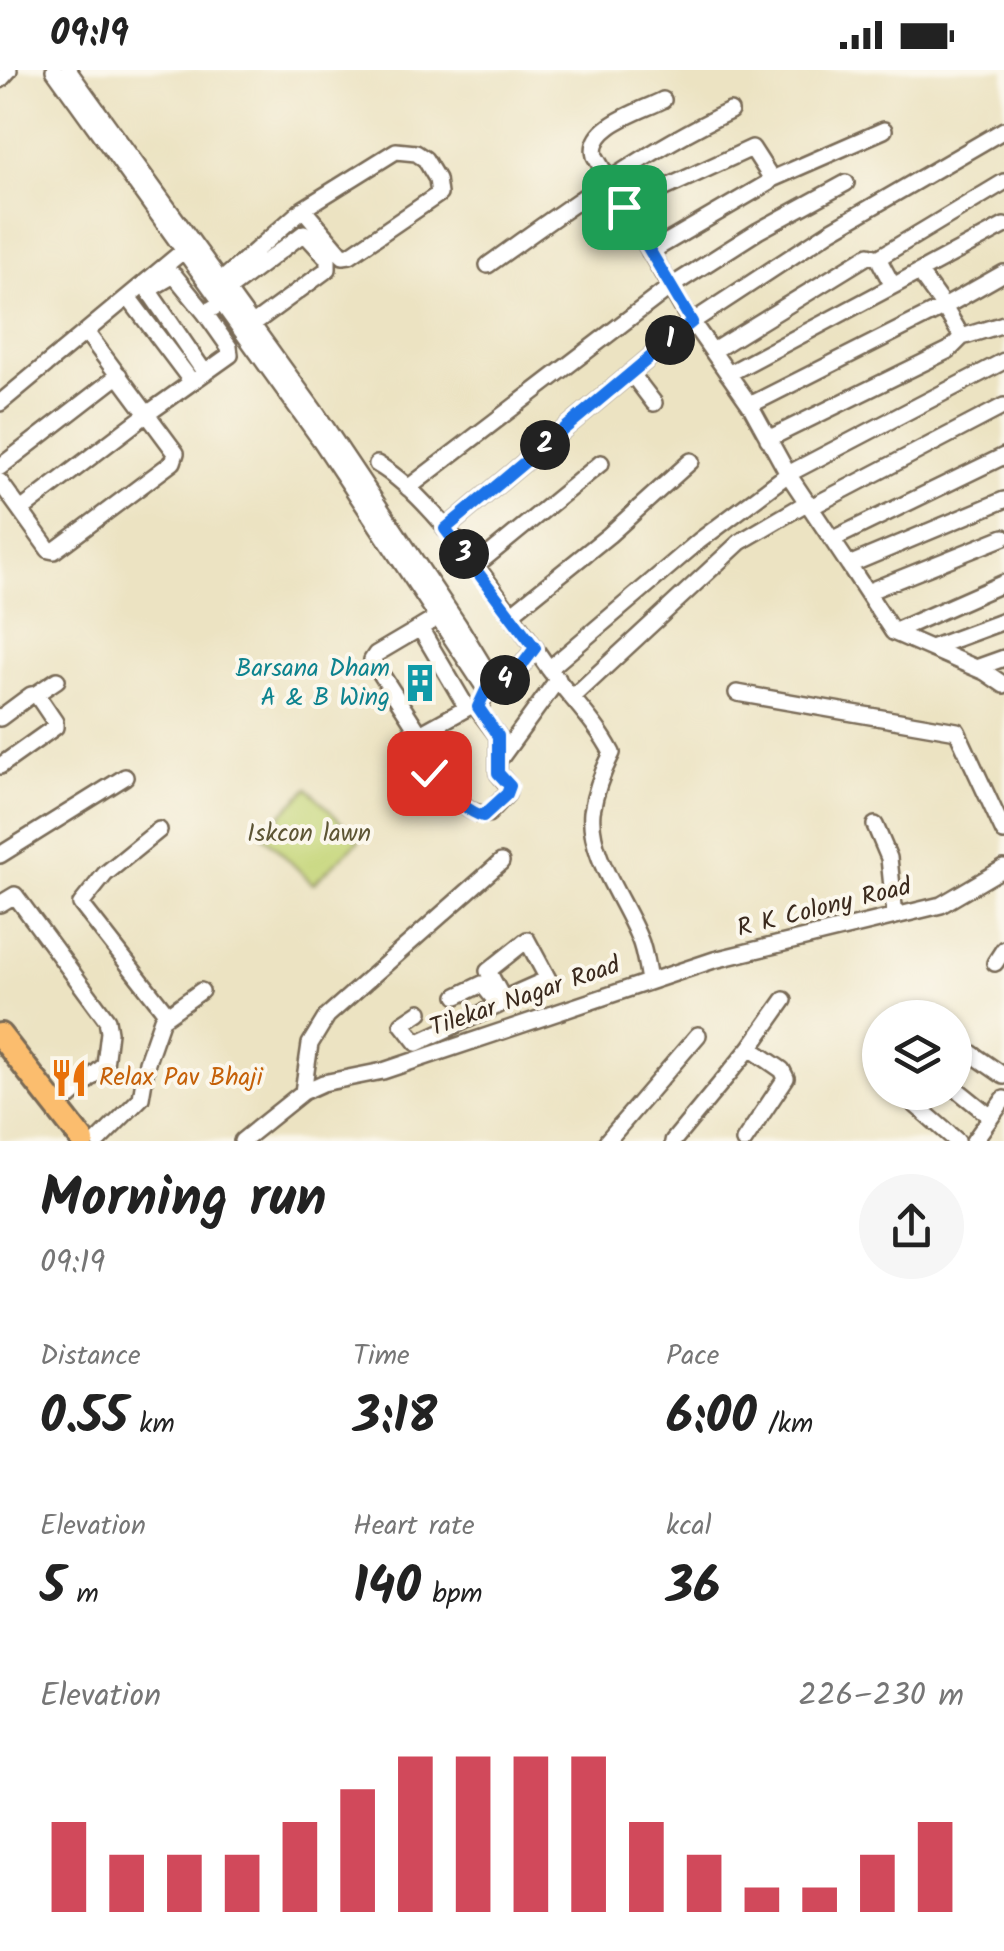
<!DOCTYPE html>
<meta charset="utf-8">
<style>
body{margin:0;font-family:Kalam,sans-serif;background:#f6f6f6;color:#222;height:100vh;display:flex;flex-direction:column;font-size:38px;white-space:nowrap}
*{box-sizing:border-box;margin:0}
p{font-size:32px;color:#767676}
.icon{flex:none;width:55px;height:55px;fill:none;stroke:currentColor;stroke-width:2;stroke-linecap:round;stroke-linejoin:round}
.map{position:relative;height:1071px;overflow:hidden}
.sheet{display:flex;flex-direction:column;background:#fff;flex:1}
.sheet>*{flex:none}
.tools{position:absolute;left:862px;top:930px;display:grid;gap:20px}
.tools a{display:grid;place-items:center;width:110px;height:110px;border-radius:50%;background:#fff;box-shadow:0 2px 8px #0004;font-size:50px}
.pin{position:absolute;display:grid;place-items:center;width:85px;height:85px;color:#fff;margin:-42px;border-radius:20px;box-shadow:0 5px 15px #0006}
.km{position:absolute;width:50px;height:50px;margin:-25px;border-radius:50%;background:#222;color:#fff;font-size:28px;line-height:50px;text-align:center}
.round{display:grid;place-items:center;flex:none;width:105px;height:105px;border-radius:52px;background:#f6f6f6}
.summary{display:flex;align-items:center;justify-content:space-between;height:170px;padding:0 40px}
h1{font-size:55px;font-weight:700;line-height:75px}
.figures{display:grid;grid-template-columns:repeat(3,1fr);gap:15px;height:170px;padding:10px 40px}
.figures div{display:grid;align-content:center}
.figures b{font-size:50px;font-weight:700}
.figures small{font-size:28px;font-weight:400}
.figures p{font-size:28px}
.chart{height:280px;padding:20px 40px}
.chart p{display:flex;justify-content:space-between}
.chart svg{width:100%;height:180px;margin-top:10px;stroke:#d1495b;stroke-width:6}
.status{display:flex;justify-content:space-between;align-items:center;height:70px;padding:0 50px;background:#fff;direction:ltr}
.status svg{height:28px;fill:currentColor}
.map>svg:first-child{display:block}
</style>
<div class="status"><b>09:19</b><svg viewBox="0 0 49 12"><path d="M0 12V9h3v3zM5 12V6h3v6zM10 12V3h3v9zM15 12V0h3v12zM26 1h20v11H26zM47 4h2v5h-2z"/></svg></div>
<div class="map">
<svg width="1004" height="1071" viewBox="0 0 1004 1071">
<rect width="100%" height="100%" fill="#fbf7ec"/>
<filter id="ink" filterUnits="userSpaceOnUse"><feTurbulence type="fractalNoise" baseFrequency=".01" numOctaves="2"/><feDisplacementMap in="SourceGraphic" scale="20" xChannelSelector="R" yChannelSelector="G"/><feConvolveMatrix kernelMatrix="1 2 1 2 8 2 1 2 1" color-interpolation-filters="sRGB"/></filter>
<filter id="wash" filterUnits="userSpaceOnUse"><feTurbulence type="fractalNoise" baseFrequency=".0048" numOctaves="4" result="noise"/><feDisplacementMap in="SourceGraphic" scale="40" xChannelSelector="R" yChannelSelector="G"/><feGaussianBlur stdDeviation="2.25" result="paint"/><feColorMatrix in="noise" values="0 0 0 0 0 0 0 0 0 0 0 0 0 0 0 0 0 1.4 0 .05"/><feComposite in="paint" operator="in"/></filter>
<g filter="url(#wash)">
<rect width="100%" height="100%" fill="#ece3c2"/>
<path fill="#c4d577" stroke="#80804a" stroke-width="2.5" d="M308 718 359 771 313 814 262 764Z"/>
</g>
<g filter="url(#ink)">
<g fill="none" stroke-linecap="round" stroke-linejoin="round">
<g stroke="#796b57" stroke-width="20">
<path id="minor" d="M54 0 321 371 486 620 489 623 497 618 458 554 317 344 68 0
M0 10 9 0
M663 30C642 41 587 56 595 86L685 242 750 335 788 404 849 495 1004 430
M772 109 884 60
M624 137 752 78 772 109 768 113 650 182
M488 195C567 138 642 83 730 41
M919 202 944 237 1004 203
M221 211 303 139 396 81 416 83 425 89 437 109 439 124 350 185 343 186 303 139
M893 216 1004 156
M228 220 304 163 328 189V199L253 254
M128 227 192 312
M86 262 147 344 230 285 229 277 205 243 223 232
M962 267 1004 254
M713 281 869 185 878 188
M205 303 148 220 174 205 205 243
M631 303 654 333
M728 304 893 216 878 188 1004 112
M0 333 189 176
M750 335 944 237 962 267 949 280 768 369
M377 394C436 428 507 539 547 596 568 626 595 650 612 683 603 701 595 722 592 742 588 787 626 832 641 873 645 885 647 898 649 911
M0 397 119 305
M0 412 49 480 54 481 173 392 176 383 147 344 21 440
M408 418 670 217 758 161 846 113
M811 437 1004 336
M445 459 692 252 832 160 1004 60
M833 469 1004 386
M849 495 893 562 985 602 1004 615
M474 497 601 393
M867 522 1004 467
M511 544 609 465 691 391
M420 558 376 584 372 590 420 664 467 638 420 558 448 541
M893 562 1004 513
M931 578 1004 551
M976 598 1004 588
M549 599 699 471 788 404 1004 291
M494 614 520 598 535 578
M737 623 957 661 1004 762
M36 624 57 610
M573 627 740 472 808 432
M0 648 31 625 36 624 55 652V657L0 696
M415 657 407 669C415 689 428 699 444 712 460 726 463 745 488 744L507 724 509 716 498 703V666L479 641 486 620
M502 686 558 609
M875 755 889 788 895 846
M159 760 105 804 81 834 167 944
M0 785 125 707
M0 834 15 825 107 950 109 962 105 995 57 1038
M527 870 548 909 503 929 488 901Z
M995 893 1004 879
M420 942 402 954 417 973 499 935 482 914 457 926
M955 972 1004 1006
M955 1018 991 1047
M303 1022 310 974 327 946 501 792
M910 1030 957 1071
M98 1071 141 1028 147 992 162 949 201 921
M242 1071 303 1022 323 1013 383 1001 714 890 941 835 1004 798
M607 1071 698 965
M673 1071 750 978 784 930
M744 1071 786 1008 782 1000 750 978
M974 1071 1004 1029"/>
</g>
<g stroke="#796b57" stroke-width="28">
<path id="highway" d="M0 965 83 1071"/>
</g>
<use href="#minor" stroke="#fff" stroke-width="15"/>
<use href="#highway" stroke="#fbbd6e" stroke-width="22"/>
</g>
</g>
<g fill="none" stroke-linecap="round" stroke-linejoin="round" filter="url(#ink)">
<g stroke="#fff" stroke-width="20">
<path id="route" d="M429 703C449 716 459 739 483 746L507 724 510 716 498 703V666L478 637 486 620 489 623 495 620 494 614 520 598 535 578 445 459 692 252 624 137"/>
</g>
<use href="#route" stroke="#1a73e8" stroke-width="12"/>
</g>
<defs>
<g id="building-bare" transform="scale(3)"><path d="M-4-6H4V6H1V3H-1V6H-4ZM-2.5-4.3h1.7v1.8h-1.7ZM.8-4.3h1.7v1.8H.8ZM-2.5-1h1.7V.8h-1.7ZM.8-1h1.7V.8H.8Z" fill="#0f9aa8" stroke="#fbf7ec" stroke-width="2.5" paint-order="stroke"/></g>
<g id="restaurant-bare" transform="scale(3)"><path d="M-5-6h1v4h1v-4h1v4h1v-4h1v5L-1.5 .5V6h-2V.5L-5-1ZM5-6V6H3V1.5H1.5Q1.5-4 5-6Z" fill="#e8710a" stroke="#fbf7ec" stroke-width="2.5" paint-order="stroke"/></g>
</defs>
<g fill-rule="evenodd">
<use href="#building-bare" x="420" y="613"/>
<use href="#restaurant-bare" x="69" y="1008"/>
</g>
<g text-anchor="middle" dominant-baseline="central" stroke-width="8" stroke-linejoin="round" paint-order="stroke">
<g font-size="25" fill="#0d838f" stroke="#fbf7ec" text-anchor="end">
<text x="390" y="599">Barsana Dham<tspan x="390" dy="29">A &amp; B Wing</tspan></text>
</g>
<g font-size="25" fill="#5d5534" stroke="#fbf7ec">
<text x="309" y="764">Iskcon lawn</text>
</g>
<g font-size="25" fill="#3b2a1e" stroke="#fbf7ec">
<text transform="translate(824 838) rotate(-14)">R K Colony Road</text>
<text transform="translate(525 927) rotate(-19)">Tilekar Nagar Road</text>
</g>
<g font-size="25" fill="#c56008" stroke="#fbf7ec" text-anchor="start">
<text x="99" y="1008">Relax Pav Bhaji</text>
</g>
</g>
</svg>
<div class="tools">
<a><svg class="icon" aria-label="layers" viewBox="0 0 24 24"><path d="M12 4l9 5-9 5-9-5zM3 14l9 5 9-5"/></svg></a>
</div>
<div class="pin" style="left:624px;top:137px;background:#1e9e55"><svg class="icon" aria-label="arrive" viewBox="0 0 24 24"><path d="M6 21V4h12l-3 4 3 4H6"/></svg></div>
<div class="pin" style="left:429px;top:703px;background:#d93025"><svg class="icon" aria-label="check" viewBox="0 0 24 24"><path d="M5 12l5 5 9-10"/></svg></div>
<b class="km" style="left:670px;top:270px">1</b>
<b class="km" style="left:545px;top:375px">2</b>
<b class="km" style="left:464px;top:484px">3</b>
<b class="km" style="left:505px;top:610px">4</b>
</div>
<section class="sheet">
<div class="summary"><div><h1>Morning run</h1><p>09:19</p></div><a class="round"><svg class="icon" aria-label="share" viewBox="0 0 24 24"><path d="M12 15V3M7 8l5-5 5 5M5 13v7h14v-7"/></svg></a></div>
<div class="figures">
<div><p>Distance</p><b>0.55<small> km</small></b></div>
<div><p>Time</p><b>3:18</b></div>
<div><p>Pace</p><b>6:00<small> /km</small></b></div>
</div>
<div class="figures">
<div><p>Elevation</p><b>5<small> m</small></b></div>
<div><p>Heart rate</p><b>140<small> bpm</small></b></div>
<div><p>kcal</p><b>36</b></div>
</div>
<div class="chart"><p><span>Elevation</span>226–230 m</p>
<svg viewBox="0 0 160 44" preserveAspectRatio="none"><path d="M5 44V22M15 44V30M25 44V30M35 44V30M45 44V22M55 44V14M65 44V6M75 44V6M85 44V6M95 44V6M105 44V22M115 44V30M125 44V38M135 44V38M145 44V30M155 44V22"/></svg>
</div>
</section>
